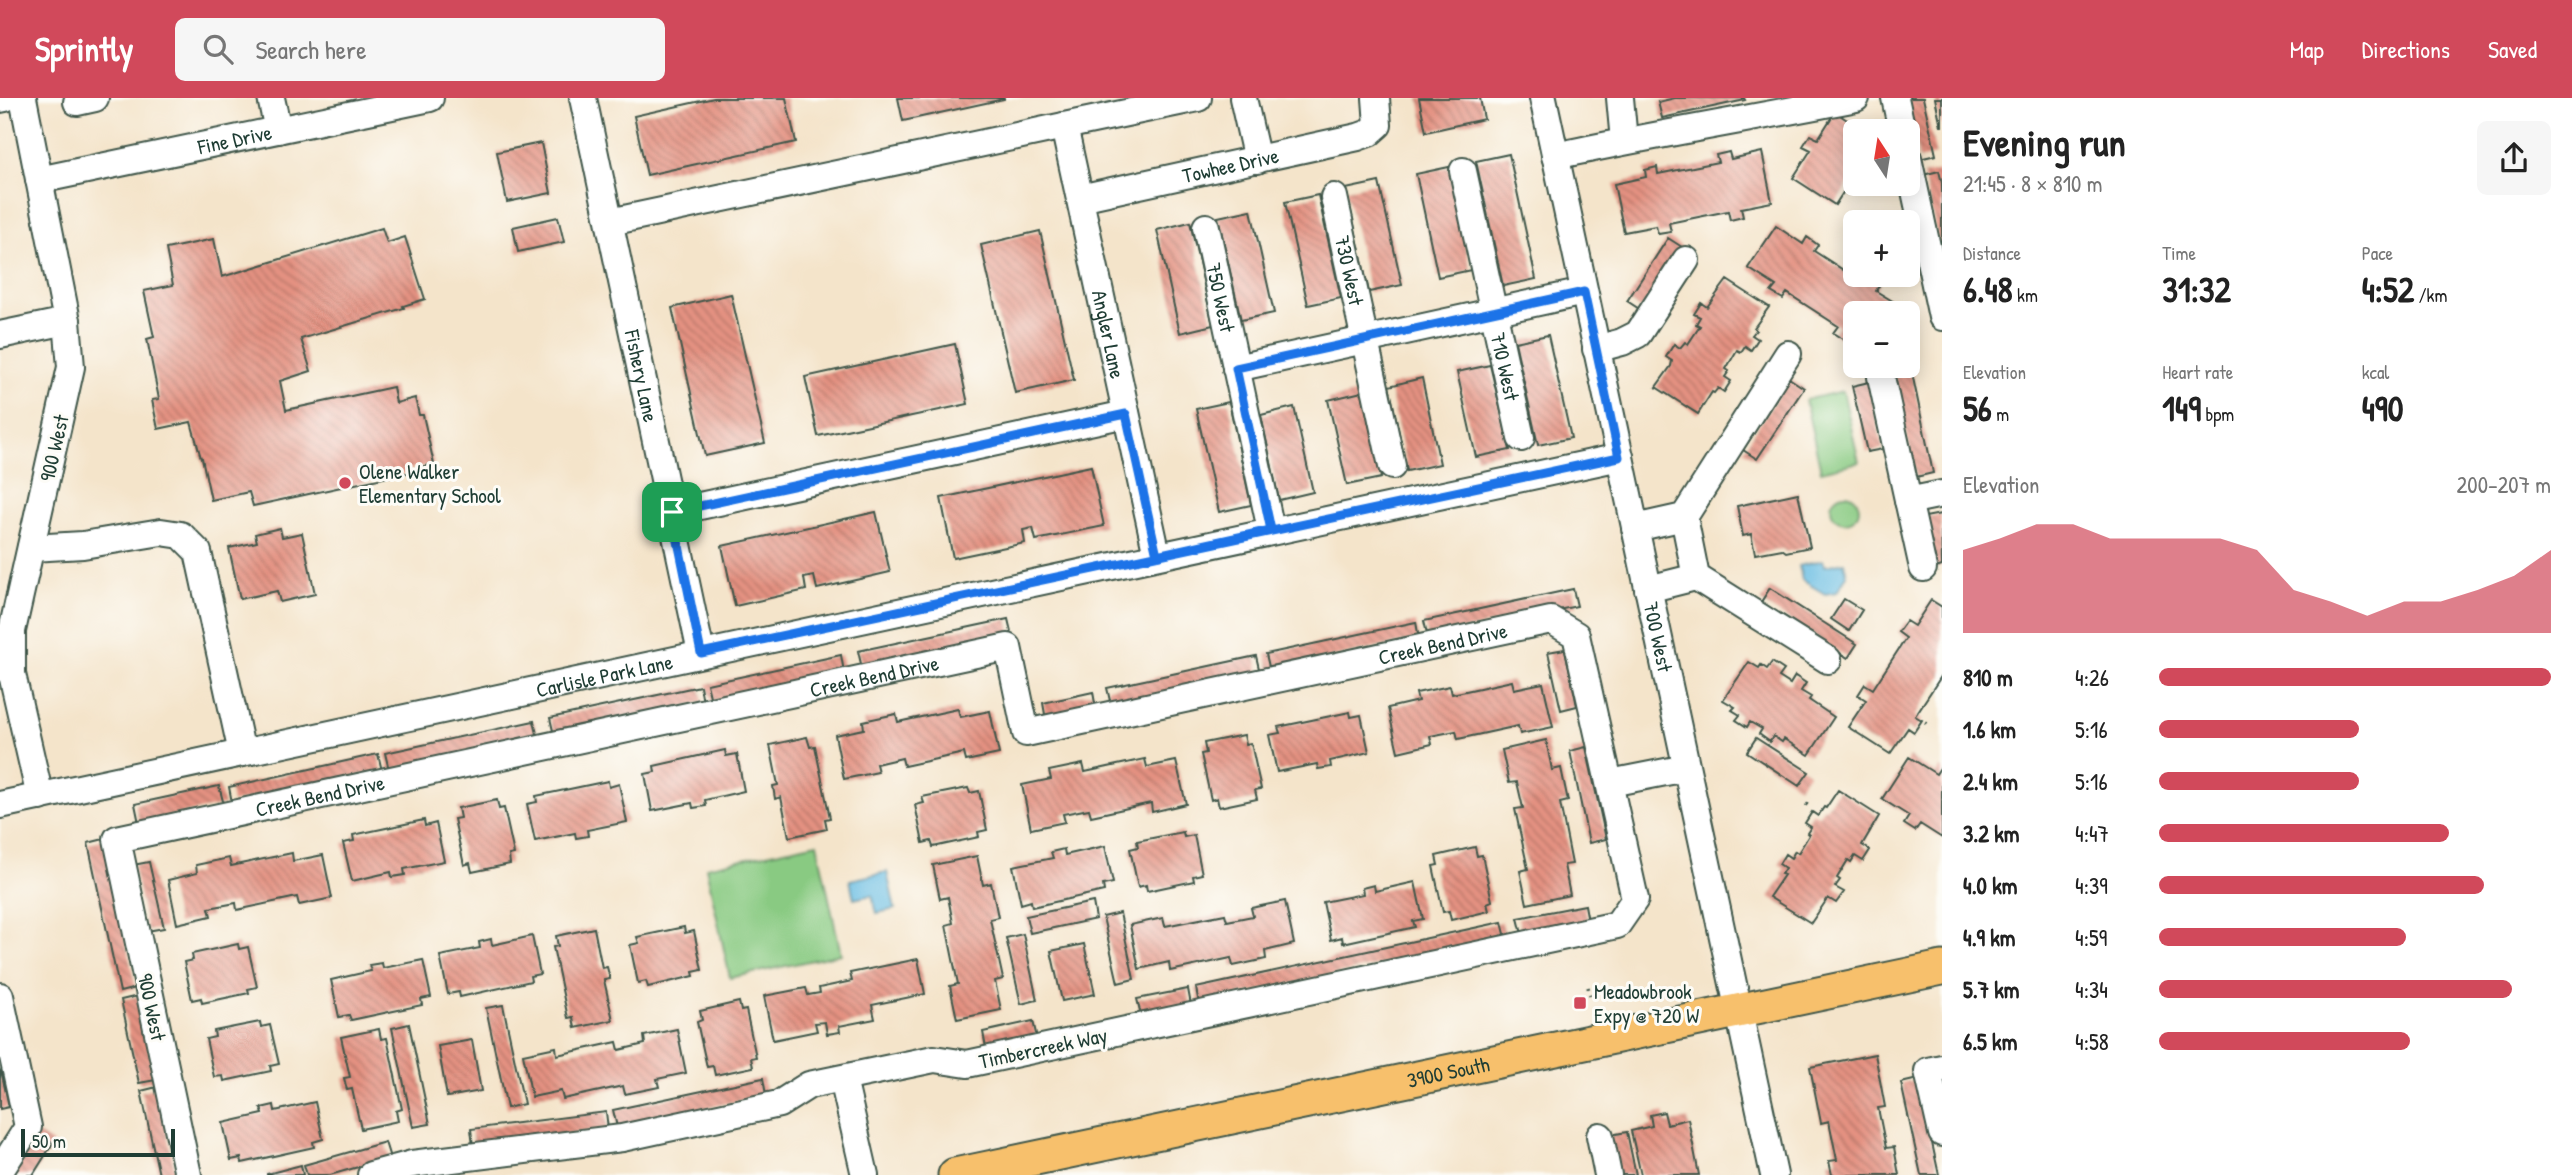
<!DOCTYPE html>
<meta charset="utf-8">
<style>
body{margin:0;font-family:"Patrick Hand",sans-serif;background:#f6f6f6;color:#222;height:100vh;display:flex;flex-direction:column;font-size:26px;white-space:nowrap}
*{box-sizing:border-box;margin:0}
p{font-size:23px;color:#767676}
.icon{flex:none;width:38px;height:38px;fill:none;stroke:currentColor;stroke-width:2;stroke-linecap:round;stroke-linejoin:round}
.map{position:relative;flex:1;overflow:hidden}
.sheet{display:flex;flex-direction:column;background:#fff;width:630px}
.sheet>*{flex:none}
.needle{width:46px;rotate:348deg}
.tools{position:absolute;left:1843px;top:21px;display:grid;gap:14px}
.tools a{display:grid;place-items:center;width:77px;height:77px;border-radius:10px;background:#fff;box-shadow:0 4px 18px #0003;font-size:35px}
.scale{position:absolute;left:21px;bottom:18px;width:154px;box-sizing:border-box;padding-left:7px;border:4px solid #1f3d34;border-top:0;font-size:19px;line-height:24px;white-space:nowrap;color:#1f3d34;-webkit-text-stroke:5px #fdfcf7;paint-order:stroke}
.pin{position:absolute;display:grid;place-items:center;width:60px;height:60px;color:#fff;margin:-30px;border-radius:14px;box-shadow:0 4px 10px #0006}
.round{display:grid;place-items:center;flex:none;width:74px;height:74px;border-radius:10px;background:#f6f6f6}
.summary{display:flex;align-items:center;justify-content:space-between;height:119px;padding:0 21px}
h1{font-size:38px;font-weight:800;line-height:52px}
.figures{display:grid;grid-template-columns:repeat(3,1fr);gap:10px;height:119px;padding:7px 21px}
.figures div{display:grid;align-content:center}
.figures b{font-size:35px;font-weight:800}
.figures small{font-size:19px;font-weight:400}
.figures p{font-size:19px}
.chart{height:196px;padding:14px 21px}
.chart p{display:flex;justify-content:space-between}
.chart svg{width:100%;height:126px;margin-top:7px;fill:#d1495b;opacity:.7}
ul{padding:0 21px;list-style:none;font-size:23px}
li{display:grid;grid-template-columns:112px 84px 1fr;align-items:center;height:52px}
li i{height:18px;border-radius:9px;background:#d1495b}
header{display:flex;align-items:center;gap:42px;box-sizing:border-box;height:98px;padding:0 35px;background:#d1495b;color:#fff}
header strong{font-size:33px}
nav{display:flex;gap:38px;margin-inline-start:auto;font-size:24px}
.search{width:490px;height:63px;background:#f6f6f6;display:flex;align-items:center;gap:18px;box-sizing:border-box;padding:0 24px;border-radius:10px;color:#767676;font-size:26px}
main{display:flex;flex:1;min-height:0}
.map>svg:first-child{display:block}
</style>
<header>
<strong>Sprintly</strong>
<div class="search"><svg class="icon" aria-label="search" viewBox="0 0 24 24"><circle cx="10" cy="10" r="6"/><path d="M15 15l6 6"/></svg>Search here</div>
<nav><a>Map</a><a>Directions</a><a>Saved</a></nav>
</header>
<main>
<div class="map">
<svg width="1942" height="1077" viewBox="0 0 1942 1077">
<defs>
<pattern id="building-back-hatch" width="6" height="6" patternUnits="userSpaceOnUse" patternTransform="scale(1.75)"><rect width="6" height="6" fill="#e49181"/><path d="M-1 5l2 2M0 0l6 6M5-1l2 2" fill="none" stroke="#b8786a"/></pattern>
</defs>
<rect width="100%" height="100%" fill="#fdfcf7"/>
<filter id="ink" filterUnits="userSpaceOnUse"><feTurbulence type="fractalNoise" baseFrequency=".0143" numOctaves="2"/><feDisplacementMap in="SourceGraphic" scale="14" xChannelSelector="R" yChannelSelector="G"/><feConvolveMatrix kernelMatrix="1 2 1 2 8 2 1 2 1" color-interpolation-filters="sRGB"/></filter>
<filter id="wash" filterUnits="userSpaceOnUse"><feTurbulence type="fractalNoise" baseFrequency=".00686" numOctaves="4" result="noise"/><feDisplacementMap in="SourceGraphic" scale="28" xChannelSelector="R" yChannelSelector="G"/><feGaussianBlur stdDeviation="1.57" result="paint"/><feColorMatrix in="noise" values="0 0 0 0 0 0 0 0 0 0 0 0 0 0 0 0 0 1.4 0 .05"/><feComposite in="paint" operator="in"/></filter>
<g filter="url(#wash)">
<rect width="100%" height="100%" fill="#f4e4ca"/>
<path fill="#89ca82" stroke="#54845b" stroke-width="2" d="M1843 293 1859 364 1821 373 1805 302Z
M1831 410a14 14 0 1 1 28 0a14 14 0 1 1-28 0Z
M817 745 841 856 730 880 706 769Z"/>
<path fill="#65bbe2" stroke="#427c8b" stroke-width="2" d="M1823 462 1825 468 1844 464 1847 477 1837 494 1825 496 1802 482 1799 468Z
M887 774 895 811 877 815 872 797 854 801 850 782Z"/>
<g id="blocks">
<path fill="url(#building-back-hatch)" d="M714 0H786L796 44 647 77 634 18Z
M898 0H1004V1L903 23Z
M1419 0H1480L1484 21 1426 34Z
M1675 0H1744L1745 2 1662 20 1658 4Z
M1906 0H1923L1936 57 1919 61Z
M1935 0H1942V28H1941Z
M1835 14 1864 33H1855V81L1853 79 1835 107 1793 80 1811 52 1803 48 1810 37 1818 41Z
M541 45 551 95 507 104 497 54Z
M1729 54 1731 61 1762 54 1772 104 1741 110 1743 119 1730 122 1728 113 1669 125 1671 134 1658 136 1656 128 1624 134 1614 86 1646 79 1645 72 1657 69 1658 76 1718 64 1716 57Z
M1509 56 1536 181 1503 188 1476 63Z
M1449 69 1471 172 1438 179 1416 76Z
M1939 73 1942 85V160L1923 77Z
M1379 84 1402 187 1369 194 1346 91Z
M1318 97 1341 200 1308 207 1285 104Z
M1251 112 1274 215 1241 222 1218 119Z
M558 119 564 144 518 154 513 129Z
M1190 124 1213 227 1180 235 1157 132Z
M1776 128 1803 146 1807 139 1818 147 1814 153 1865 186 1869 179 1880 186 1876 193 1904 210 1900 215H1855V239L1849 235 1844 242 1833 235 1838 228 1787 195 1783 201 1771 194 1776 188 1748 170Z
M382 130 387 145 405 139 425 201 403 208 404 210 301 241 311 273 280 283 286 312 393 289 396 305 415 300 419 317H423L434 366 411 371V374L253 408 249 394 211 402 202 360H201L191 324 158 331 152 302 159 301 147 241 154 239 144 193 173 187 166 151 214 141 222 179Z
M1040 133 1074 282 1015 295 981 147Z
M1668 140 1682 149 1641 212 1627 203Z
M1727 182 1769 209 1754 230 1756 232 1752 237 1758 241 1751 252 1745 248 1741 254 1737 252 1726 271 1729 273 1725 279 1731 283 1724 294 1718 290 1714 295 1712 294 1698 316 1656 289 1671 268 1672 263 1666 259 1674 246 1680 250 1685 244 1688 246 1700 228 1696 226 1700 219 1694 216 1701 205 1707 209Z
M731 196 765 345 705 358 672 210Z
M1548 237 1571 340 1538 347 1515 244Z
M955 246 968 306 818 338 805 279Z
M1490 267 1510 352 1476 359 1457 274Z
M1912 275 1933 375 1916 379 1894 279Z
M1422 280 1440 366 1407 373 1389 288Z
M1789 280 1804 290 1757 361 1743 352Z
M1869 284 1883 351 1867 354 1852 288Z
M1362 294 1381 380 1347 387 1328 302Z
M1229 304 1251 407 1219 414 1196 311Z
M1294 309 1313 394 1279 402 1261 317Z
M1091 368 1104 428 1036 442 1033 430 1023 432 1025 445 953 460 941 400Z
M1798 395 1810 449 1786 454 1782 451 1755 456 1751 436 1743 438 1737 408Z
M876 414 890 474 817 491 814 478 804 480 806 492 735 508 722 448Z
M1941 416 1942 468 1936 470 1925 419Z
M280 430 282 439 302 435 315 496 280 504 277 493 240 501 229 450 257 444 255 436Z
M1770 490 1857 546 1848 560 1761 504Z
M1573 491 1577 508 1428 540 1424 523Z
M1844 501 1862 512 1849 533 1831 521Z
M1931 502 1942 509V577L1915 618 1922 622 1914 634 1908 630 1890 656 1848 629 1866 602 1858 597 1865 586 1873 591 1906 540 1898 534 1906 523 1914 528Z
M1008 521 1012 538 862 570 858 553Z
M1416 524 1419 541 1270 573 1266 556Z
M1565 551 1577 608 1561 612 1548 554Z
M841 557 844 574 711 603 707 586Z
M1256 558 1260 575 1111 607 1107 590Z
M1749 564 1759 570 1761 567 1767 571 1772 564 1784 572 1779 579 1790 586 1795 578 1806 585 1801 593 1811 599 1809 602 1834 619 1809 657 1784 641 1782 644 1773 638 1770 644 1759 636 1762 631 1750 624 1747 629 1736 622 1740 617 1732 612 1735 609 1723 602Z
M1512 583 1514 591 1543 585 1553 629 1520 636 1518 628 1458 641 1456 633 1430 638 1432 646 1398 654 1388 610 1418 603 1416 595 1450 588 1452 596Z
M700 588 703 604 554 637 550 620Z
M1093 594 1096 611 1046 622 1043 605Z
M958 611 960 619 990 613 999 656 966 663 964 655 904 668 902 660 876 666 878 674 844 681 835 637 864 631 863 623 896 616 898 624Z
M1350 614 1351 619 1361 617 1369 654 1330 663 1331 669 1318 671 1317 666 1277 674 1269 637 1280 635 1278 629Z
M534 623 538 640 389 672 385 655Z
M1244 637 1246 646 1251 645 1261 691 1255 692 1257 701 1219 709 1217 700 1211 702 1201 656 1206 655 1204 645Z
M807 639 810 649 815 648 830 720 825 721 827 731 789 739 781 699 775 701 773 688 778 687 770 647Z
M1756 640 1809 674 1799 688 1747 654Z
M1546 642 1552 672 1561 670 1568 703 1560 705 1572 766 1564 767 1570 797 1527 806 1520 773 1528 771 1515 711 1523 710 1517 684 1509 685 1502 652Z
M1586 649 1606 741 1589 745 1570 653Z
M725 652 726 658 737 656 744 693 705 702 706 708 693 710 692 705 652 713 645 676 655 674 654 668Z
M378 656 382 673 232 705 229 689Z
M1909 659 1936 676 1940 670 1942 672V740L1920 726 1915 733 1904 726 1909 718 1882 701Z
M1145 661 1147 669 1176 663 1186 706 1152 714 1151 705 1091 718 1089 711 1063 716 1065 724 1031 731 1022 687 1051 681 1049 673 1083 666 1085 674Z
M608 683 609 689 619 686 627 724 587 732 588 738 576 740 575 735 535 743 527 706 537 704 536 698Z
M219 688 224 707 139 725 135 706Z
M968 690 970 695 979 693 987 732 978 734 979 739 933 749 931 743 923 745 915 707 924 705 922 699Z
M1838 692 1879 718 1862 747 1870 752 1863 763 1855 758 1851 764 1848 762 1837 780 1840 782 1835 789 1844 794 1836 805 1828 800 1811 825 1769 799 1784 777 1781 776 1785 770 1779 766 1785 756 1791 760 1795 753 1798 755 1809 737 1807 735 1811 729 1805 725 1812 714 1818 718 1824 709 1826 710Z
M497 702 499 711 504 710 514 756 509 757 510 766 472 774 470 765 464 767 454 721 460 720 458 710Z
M424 722 425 728 436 725 444 763 404 771 405 777 392 779 391 774 352 783 343 745 354 743 353 737Z
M1183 734 1184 739 1194 737 1202 776 1193 778 1194 783 1147 793 1146 787 1138 789 1130 751 1138 749 1137 743Z
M104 741 136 890 120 894 88 745Z
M1105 748 1113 785 1103 787 1104 793 1032 809 1031 803 1021 806 1013 768 1053 760 1051 754 1064 751 1065 757Z
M1475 749 1477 758 1482 757 1492 803 1487 805 1489 813 1451 822 1449 813 1443 814 1433 768 1438 767 1436 758Z
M292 755 293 763 323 757 332 800 299 807 297 799 237 812 236 805 209 810 211 818 177 826 168 782 197 775 196 767 229 760 231 768Z
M977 758 983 787 991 785 998 819 990 821 1003 881 995 883 1001 912 957 921 950 888 958 886 946 827 953 825 948 799 940 801 933 767Z
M149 764 164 830 147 833 133 767Z
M1415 784 1423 821 1413 823 1415 829 1343 845 1342 839 1331 842 1323 804 1363 796 1362 790 1374 787 1375 793Z
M1285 803 1294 846 1265 853 1266 861 1233 868 1231 860 1170 873 1169 864 1139 871 1130 827 1163 820 1165 828 1225 816 1227 823 1253 818 1251 810Z
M1093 804 1096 821 1030 835 1026 818Z
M1585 807 1588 823 1522 836 1518 820Z
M1120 815 1134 881 1118 885 1103 819Z
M1502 824 1506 840 1199 906 1196 890Z
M684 829 685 835 694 833 702 872 693 874 694 878 648 889 646 883 638 885 630 847 639 845 637 839Z
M594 830 602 870 607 869 610 881 604 882 613 922 575 930 573 919 568 920 553 849 558 848 556 838Z
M1023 836 1037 902 1021 906 1006 840Z
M532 838 540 876 530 878 531 883 460 899 459 894 448 896 440 858 480 850 479 844 491 841 492 847Z
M238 846 239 851 248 849 257 889 248 891 249 895 202 905 201 900 192 902 184 864 193 862 192 856Z
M1084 846 1095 896 1062 903 1051 853Z
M918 861 925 896 872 907 875 921 839 928 840 934 827 936 825 924 815 925 817 933 773 942 764 898 806 890 808 897 820 895 819 890 852 883 850 875Z
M423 862 431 899 421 901 422 907 351 922 349 917 339 919 331 882 371 873 369 867 382 865 383 870Z
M1188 891 1191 907 1141 917 1137 901Z
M138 898 156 982 139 985 121 902Z
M739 904 741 913 746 912 756 959 751 960 753 969 715 977 713 968 707 969 697 924 702 922 700 913Z
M503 907 524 1006 507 1010 486 910Z
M1033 923 1037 940 986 950 983 934Z
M260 924 261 929 270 927 279 966 270 968 271 973 224 983 223 978 214 979 206 941 215 939 214 933Z
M409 926 430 1026 413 1029 392 930Z
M379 931 381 941 387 940 402 1011 396 1013 398 1023 361 1031 352 991 347 992 344 980 350 979 341 939Z
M677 931 686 975 657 981 659 989 625 996 623 988 563 1001 561 993 532 999 523 956 556 949 557 957 617 944 619 952 645 946 644 938Z
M472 942 481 993 447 999 438 948Z
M1875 956 1885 1009 1878 1010 1886 1050 1894 1049 1899 1077H1832L1829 1063 1837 1062 1829 1023 1821 1025 1810 969Z
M1 972 9 1009 0 1011V973Z
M763 980 766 997 617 1029 613 1012Z
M1918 981 1939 1077H1921L1901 985Z
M157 989 176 1077H159L141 993Z
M315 1004 323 1041 313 1044 314 1049 242 1065 241 1060 231 1062 223 1025 263 1016 261 1010 274 1007 275 1013Z
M606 1014 608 1031 473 1048 471 1031Z
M1664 1014 1667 1026 1688 1021 1699 1077H1641L1631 1033 1652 1028 1650 1017Z
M1627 1034 1636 1077H1618L1610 1037Z
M38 1036 53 1045 33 1077H13Z
M385 1044 390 1060 330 1077H307L304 1067Z
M301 1067 303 1077H267V1076Z"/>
</g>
</g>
<g filter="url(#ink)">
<use href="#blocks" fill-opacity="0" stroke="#3f564a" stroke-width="2"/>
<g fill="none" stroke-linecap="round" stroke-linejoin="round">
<g stroke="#3f564a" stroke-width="30">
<g id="minor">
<path d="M23 0 67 223 71 269 12 533V576L40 699"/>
<path d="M271 0 278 32"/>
<path id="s1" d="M583 0 701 555"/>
<path d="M1243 0 1257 62"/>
<path id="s2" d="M1543 0 1774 1077"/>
<path d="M1620 0 1624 43"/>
<path d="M1895 0 1902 33"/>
<path d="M0 1 5 0"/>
<path d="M77 4 95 0"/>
<path d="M1064 28 1198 0"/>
<path d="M1555 58C1655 36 1756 20 1856 0"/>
<path d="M1908 60 1942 219"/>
<path id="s3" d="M1463 73 1521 340"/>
<path id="s4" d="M39 82 430 0"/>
<path id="s5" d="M1334 99 1392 368"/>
<path id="s6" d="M1080 100 1358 39 1369 35 1378 27 1376 0"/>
<path id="s7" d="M610 124 1064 28 1157 457"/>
<path id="s8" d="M1206 129 1271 432"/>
<path d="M0 237 67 223"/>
<path d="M1596 251 1622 244 1638 236 1686 162"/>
<path d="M1236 270 1584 194"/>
<path d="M1881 279 1923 470"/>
<path d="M1908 403 1942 396"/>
<path d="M672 414 1126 316"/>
<path d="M1684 419 1696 479 1828 562"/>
<path d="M1635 430 1684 419 1788 256"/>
<path d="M31 450 83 447 161 434 181 437 198 454 242 655"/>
<path d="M1648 491 1696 479"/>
<path d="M1610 685 1686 670"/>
<path id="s9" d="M0 707 1620 359"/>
<path d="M0 898 28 1029 0 1073"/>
<path d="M1942 970 1928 973 1942 1035"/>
<path d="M843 981 865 1077"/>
<path d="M1600 1038 1608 1077"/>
<path id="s10" d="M188 1077 117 741 1008 549 1026 635 1551 522 1576 537 1635 801 1617 827 967 966 934 961 809 987 779 1006 622 1040 412 1066 371 1077"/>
</g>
</g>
<g stroke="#3f564a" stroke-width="37">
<g id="major">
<path id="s11" d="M955 1077 1942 870"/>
</g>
</g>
<path stroke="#3f564a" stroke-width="3.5" stroke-dasharray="2 5" stroke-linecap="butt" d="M1852 163 1855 158
M1925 624 1930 627
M1806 706 1810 709
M1588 889 1590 897"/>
<use href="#minor" stroke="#fff" stroke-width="26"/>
<use href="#major" stroke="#f7c06c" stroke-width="33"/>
</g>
</g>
<g fill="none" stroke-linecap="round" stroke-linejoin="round" filter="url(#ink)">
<g stroke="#fff" stroke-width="14">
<path id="route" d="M672 414 701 555 1619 359 1584 194 1236 270 1271 432 1157 457 1126 316 672 414"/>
</g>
<use href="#route" stroke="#1a73e8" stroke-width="9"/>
</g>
<g fill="#d1495b" stroke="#fdfcf7" stroke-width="2.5">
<circle cx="345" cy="385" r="7"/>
<rect x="1573" y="898" width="14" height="14" rx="3.5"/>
</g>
<g text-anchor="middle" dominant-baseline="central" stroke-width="6" stroke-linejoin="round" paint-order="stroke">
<g font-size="21" fill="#1f3d34" stroke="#fdfcf7">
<text stroke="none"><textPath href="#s4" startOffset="200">Fine Drive</textPath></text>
<text stroke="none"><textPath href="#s6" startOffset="154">Towhee Drive</textPath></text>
<text stroke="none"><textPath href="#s5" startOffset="75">730 West</textPath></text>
<text stroke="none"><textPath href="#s8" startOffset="72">750 West</textPath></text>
<text stroke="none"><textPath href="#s7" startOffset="677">Angler Lane</textPath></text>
<text stroke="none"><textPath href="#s3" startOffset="200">710 West</textPath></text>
<text stroke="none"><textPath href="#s1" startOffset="284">Fishery Lane</textPath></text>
<text transform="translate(54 350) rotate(-77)">900 West</text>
<text stroke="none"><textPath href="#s2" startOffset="551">700 West</textPath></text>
<text stroke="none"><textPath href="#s10" startOffset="1769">Creek Bend Drive</textPath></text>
<text stroke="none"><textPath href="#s9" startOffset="618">Carlisle Park Lane</textPath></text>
<text stroke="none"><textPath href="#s10" startOffset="1118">Creek Bend Drive</textPath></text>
<text stroke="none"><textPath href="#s10" startOffset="551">Creek Bend Drive</textPath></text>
<text transform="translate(152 909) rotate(78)">900 West</text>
<text transform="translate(1043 950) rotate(-12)">Timbercreek Way</text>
<text stroke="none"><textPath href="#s11" startOffset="504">3900 South</textPath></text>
</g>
<g font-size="21" fill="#1f3d34" stroke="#fdfcf7" text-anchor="start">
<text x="359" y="373">Olene Walker<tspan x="359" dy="24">Elementary School</tspan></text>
<text x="1594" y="893">Meadowbrook<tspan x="1594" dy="24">Expy @ 720 W</tspan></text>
</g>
</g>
</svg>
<div class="tools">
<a><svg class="needle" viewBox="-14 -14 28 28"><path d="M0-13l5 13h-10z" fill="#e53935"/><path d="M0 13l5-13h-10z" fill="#767676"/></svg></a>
<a>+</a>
<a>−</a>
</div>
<div class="scale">50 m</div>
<div class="pin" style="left:672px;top:414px;background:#1e9e55"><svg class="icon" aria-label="arrive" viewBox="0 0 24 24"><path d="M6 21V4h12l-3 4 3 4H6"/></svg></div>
</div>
<section class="sheet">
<div class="summary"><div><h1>Evening run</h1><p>21:45 · 8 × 810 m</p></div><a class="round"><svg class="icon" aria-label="share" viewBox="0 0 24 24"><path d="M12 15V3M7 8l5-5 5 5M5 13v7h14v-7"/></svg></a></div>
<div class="figures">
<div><p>Distance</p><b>6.48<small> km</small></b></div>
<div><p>Time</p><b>31:32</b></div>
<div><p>Pace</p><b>4:52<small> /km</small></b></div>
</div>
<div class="figures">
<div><p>Elevation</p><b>56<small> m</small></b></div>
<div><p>Heart rate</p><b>149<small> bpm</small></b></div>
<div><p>kcal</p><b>490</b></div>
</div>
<div class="chart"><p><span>Elevation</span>200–207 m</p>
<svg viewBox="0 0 160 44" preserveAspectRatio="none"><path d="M0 44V15L10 11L20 6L30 6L40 11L50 11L60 11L70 11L80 15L90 29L100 33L110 38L120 33L130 33L140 29L150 24L160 15V44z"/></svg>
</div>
<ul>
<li><b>810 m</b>4:26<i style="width:100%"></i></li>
<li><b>1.6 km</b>5:16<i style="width:51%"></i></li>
<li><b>2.4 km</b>5:16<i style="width:51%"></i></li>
<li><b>3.2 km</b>4:47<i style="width:74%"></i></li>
<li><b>4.0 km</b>4:39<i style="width:83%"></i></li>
<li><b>4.9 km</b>4:59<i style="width:63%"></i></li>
<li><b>5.7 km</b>4:34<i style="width:90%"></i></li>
<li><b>6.5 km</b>4:58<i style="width:64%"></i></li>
</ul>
</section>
</main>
